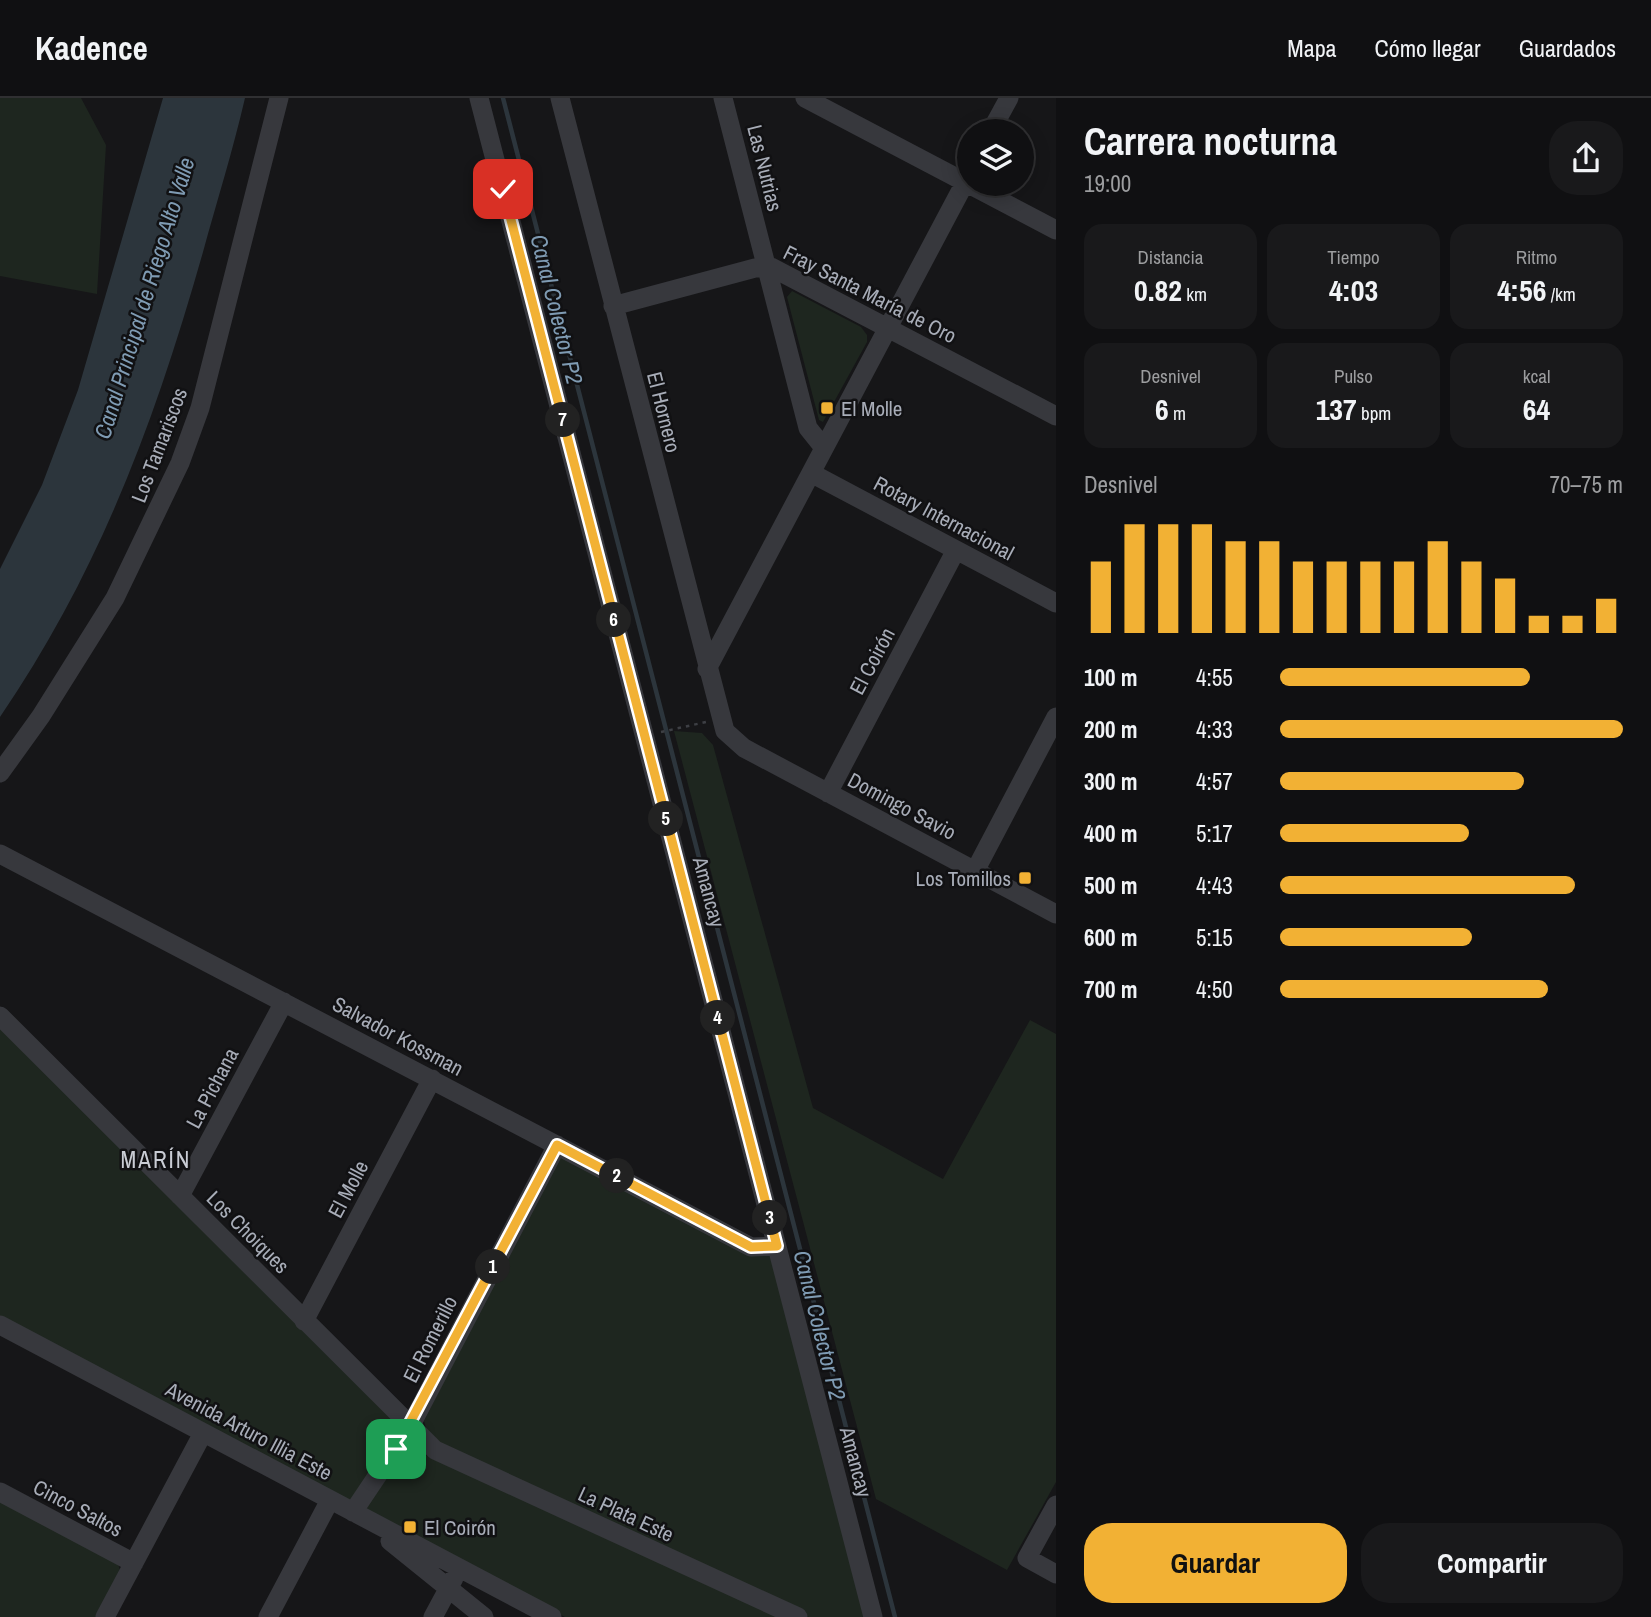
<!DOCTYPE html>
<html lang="es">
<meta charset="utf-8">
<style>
body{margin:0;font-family:"Archivo Narrow",sans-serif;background:#19191b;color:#f1f3f6;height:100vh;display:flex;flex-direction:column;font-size:26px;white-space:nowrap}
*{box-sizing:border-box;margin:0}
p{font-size:23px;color:#9c9d9f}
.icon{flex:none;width:38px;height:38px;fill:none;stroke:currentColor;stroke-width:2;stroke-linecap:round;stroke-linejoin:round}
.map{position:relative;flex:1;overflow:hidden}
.side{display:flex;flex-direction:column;background:#101012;width:595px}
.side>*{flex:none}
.tools{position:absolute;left:957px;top:21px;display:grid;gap:14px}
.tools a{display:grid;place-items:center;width:77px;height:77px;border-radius:50%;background:#101012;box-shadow:0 4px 18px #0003,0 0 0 2px #303032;font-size:35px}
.pin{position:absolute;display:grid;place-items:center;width:60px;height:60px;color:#fff;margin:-30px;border-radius:14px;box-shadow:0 4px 10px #0006}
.km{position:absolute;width:35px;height:35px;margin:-18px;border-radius:50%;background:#222;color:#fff;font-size:19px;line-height:35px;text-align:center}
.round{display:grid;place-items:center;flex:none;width:74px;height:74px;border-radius:28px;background:#19191b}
.summary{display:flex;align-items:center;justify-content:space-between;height:119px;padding:0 28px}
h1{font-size:38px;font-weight:800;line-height:52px}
.figures{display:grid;grid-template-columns:repeat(3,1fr);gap:10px;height:119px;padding:7px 28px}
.figures div{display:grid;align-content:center;border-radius:18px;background:#19191b;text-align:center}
.figures b{font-size:30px;font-weight:800}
.figures small{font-size:19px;font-weight:400}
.figures p{font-size:19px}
.chart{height:196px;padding:14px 28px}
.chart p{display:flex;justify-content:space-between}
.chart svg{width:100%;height:126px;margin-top:7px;stroke:#f2b134;stroke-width:6}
.cta{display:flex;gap:14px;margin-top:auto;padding:14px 28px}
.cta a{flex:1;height:80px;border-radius:28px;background:#f2b134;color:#111;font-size:28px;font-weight:800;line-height:80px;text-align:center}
.cta a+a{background:#19191b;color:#f1f3f6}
ul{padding:0 28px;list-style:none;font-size:23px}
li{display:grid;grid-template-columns:112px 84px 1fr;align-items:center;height:52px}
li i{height:18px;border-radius:9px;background:#f2b134}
header{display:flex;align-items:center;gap:42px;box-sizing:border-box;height:98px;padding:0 35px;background:#101012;border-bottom:2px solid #303032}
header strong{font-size:33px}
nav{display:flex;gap:38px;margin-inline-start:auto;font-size:24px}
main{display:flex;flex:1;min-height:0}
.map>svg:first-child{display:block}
</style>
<header>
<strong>Kadence</strong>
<nav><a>Mapa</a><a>Cómo llegar</a><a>Guardados</a></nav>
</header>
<main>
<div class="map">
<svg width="1056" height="1519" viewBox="0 0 1056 1519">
<rect width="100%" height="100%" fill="#161618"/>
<path fill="#1e261f" d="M0 0H81L106 47 97 196 0 178Z
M792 193 861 229 867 237V244L823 324 819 322 787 199Z
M674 633 702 635 713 647 813 1010 943 1081 1030 922 1056 936V1384L1007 1472 876 1401Z
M0 927 392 1321 394 1336 350 1405 0 1220Z
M559 1054 771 1159 867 1519H809L445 1352 427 1334 424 1323Z
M406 1351 414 1352 783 1519H565L362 1412Z
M0 1402 118 1466 120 1472 96 1519H0Z"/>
<path fill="#2c353c" d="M163 0H245C233 52 217 103 203 154 155 323 100 472 0 619V471L42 387 78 292Z"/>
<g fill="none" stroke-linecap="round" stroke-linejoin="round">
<path stroke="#2c353c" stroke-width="4.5" d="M503 0 895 1519"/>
<path stroke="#3d3f44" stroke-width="2.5" stroke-dasharray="3.5 5" stroke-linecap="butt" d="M661 634 706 624"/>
<path stroke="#37383d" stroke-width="19" d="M479 0 873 1519
M560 0 725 633 744 650 1056 816
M723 0 808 330 824 350
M805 0 1056 132
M991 33 1009 0
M613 208 755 170 771 169 1056 318
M811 375 1056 505
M707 571 970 75
M0 675 41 618 115 500 180 365 200 310 279 0
M828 695 956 452
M0 756 751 1149 777 1148
M975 773 1056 619
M0 918 435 1352 798 1519
M180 1098 284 904
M304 1223 432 981
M0 1227 552 1519
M0 1394 134 1465
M1056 1407 1027 1460 1056 1476
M353 1414 410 1329 557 1047
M390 1443 484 1519
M105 1519 203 1335
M268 1519 330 1402
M433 1519 454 1480"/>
</g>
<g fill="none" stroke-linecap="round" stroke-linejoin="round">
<g stroke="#fff" stroke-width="14">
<path id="route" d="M396 1351 557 1047 751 1149 777 1148 503 91"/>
</g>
<use href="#route" stroke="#f2b134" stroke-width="9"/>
</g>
<g fill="#f2b134" stroke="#111113" stroke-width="2.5">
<rect x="820" y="303" width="14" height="14" rx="3.5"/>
<rect x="1018" y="773" width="14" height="14" rx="3.5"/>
<rect x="403" y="1422" width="14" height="14" rx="3.5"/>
</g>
<g text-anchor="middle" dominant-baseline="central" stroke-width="5" stroke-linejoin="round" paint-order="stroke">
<g font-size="21" fill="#a8adb8" stroke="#111113">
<text transform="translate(765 70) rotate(76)">Las Nutrias</text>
<text transform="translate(870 196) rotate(27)">Fray Santa María de Oro</text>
<text transform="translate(664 314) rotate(76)">El Hornero</text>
<text transform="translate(159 347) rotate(-69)">Los Tamariscos</text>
<text transform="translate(944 420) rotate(28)">Rotary Internacional</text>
<text transform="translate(872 563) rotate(-62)">El Coirón</text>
<text transform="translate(902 708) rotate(28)">Domingo Savio</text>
<text transform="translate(709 794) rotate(75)">Amancay</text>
<text transform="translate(398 938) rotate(28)">Salvador Kossman</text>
<text transform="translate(212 990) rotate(-62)">La Pichana</text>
<text transform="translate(348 1091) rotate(-62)">El Molle</text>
<text transform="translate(248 1134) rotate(45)">Los Choiques</text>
<text transform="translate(430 1241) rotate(-63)">El Romerillo</text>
<text transform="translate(249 1333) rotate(28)">Avenida Arturo Illia Este</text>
<text transform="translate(856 1364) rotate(75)">Amancay</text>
<text transform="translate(78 1410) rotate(28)">Cinco Saltos</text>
<text transform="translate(626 1416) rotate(25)">La Plata Este</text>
</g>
<g font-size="21" fill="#a8adb8" stroke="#111113" text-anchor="start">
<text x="841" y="310">El Molle</text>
<text x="1011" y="780" text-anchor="end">Los Tomillos</text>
<text x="424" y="1429">El Coirón</text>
</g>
<g font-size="23" font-style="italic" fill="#7f9bb3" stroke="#111113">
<text transform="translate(144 200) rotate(-73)">Canal Principal de Riego Alto Valle</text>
<text transform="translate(557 211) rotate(76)">Canal Colector P2</text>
<text transform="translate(820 1227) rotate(76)">Canal Colector P2</text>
</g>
<g font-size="23" letter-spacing="2" fill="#c9ccd4" stroke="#111113">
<text x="156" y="1061">MARÍN</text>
</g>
</g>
</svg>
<div class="tools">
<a><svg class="icon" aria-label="layers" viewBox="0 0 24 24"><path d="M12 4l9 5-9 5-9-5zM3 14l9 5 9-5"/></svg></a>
</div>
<div class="pin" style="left:396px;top:1351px;background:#1e9e55"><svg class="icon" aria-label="arrive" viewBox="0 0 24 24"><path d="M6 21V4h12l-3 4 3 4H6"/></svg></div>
<div class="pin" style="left:503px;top:91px;background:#d93025"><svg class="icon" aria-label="check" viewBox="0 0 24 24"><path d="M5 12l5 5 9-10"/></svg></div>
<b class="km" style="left:493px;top:1169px">1</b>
<b class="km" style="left:617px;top:1078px">2</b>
<b class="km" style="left:770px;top:1120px">3</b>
<b class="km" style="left:718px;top:920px">4</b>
<b class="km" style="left:666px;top:721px">5</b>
<b class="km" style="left:614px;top:522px">6</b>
<b class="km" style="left:563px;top:322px">7</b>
</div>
<section class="side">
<div class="summary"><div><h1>Carrera nocturna</h1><p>19:00</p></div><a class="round"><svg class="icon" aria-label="share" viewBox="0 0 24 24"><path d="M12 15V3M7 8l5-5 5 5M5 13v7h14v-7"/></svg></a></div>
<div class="figures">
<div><p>Distancia</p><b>0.82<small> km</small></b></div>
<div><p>Tiempo</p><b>4:03</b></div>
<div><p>Ritmo</p><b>4:56<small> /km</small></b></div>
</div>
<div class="figures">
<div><p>Desnivel</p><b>6<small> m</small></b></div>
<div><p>Pulso</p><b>137<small> bpm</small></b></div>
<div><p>kcal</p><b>64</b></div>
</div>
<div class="chart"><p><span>Desnivel</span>70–75 m</p>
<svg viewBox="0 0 160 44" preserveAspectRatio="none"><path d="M5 44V19M15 44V6M25 44V6M35 44V6M45 44V12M55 44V12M65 44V19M75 44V19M85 44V19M95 44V19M105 44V12M115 44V19M125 44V25M135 44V38M145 44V38M155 44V32"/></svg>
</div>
<ul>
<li><b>100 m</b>4:55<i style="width:73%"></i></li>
<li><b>200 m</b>4:33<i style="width:100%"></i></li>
<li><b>300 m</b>4:57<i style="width:71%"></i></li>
<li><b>400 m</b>5:17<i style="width:55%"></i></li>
<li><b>500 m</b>4:43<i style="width:86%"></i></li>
<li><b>600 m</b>5:15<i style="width:56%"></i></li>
<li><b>700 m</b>4:50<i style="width:78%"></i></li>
</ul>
<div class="cta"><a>Guardar</a><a>Compartir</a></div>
</section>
</main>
